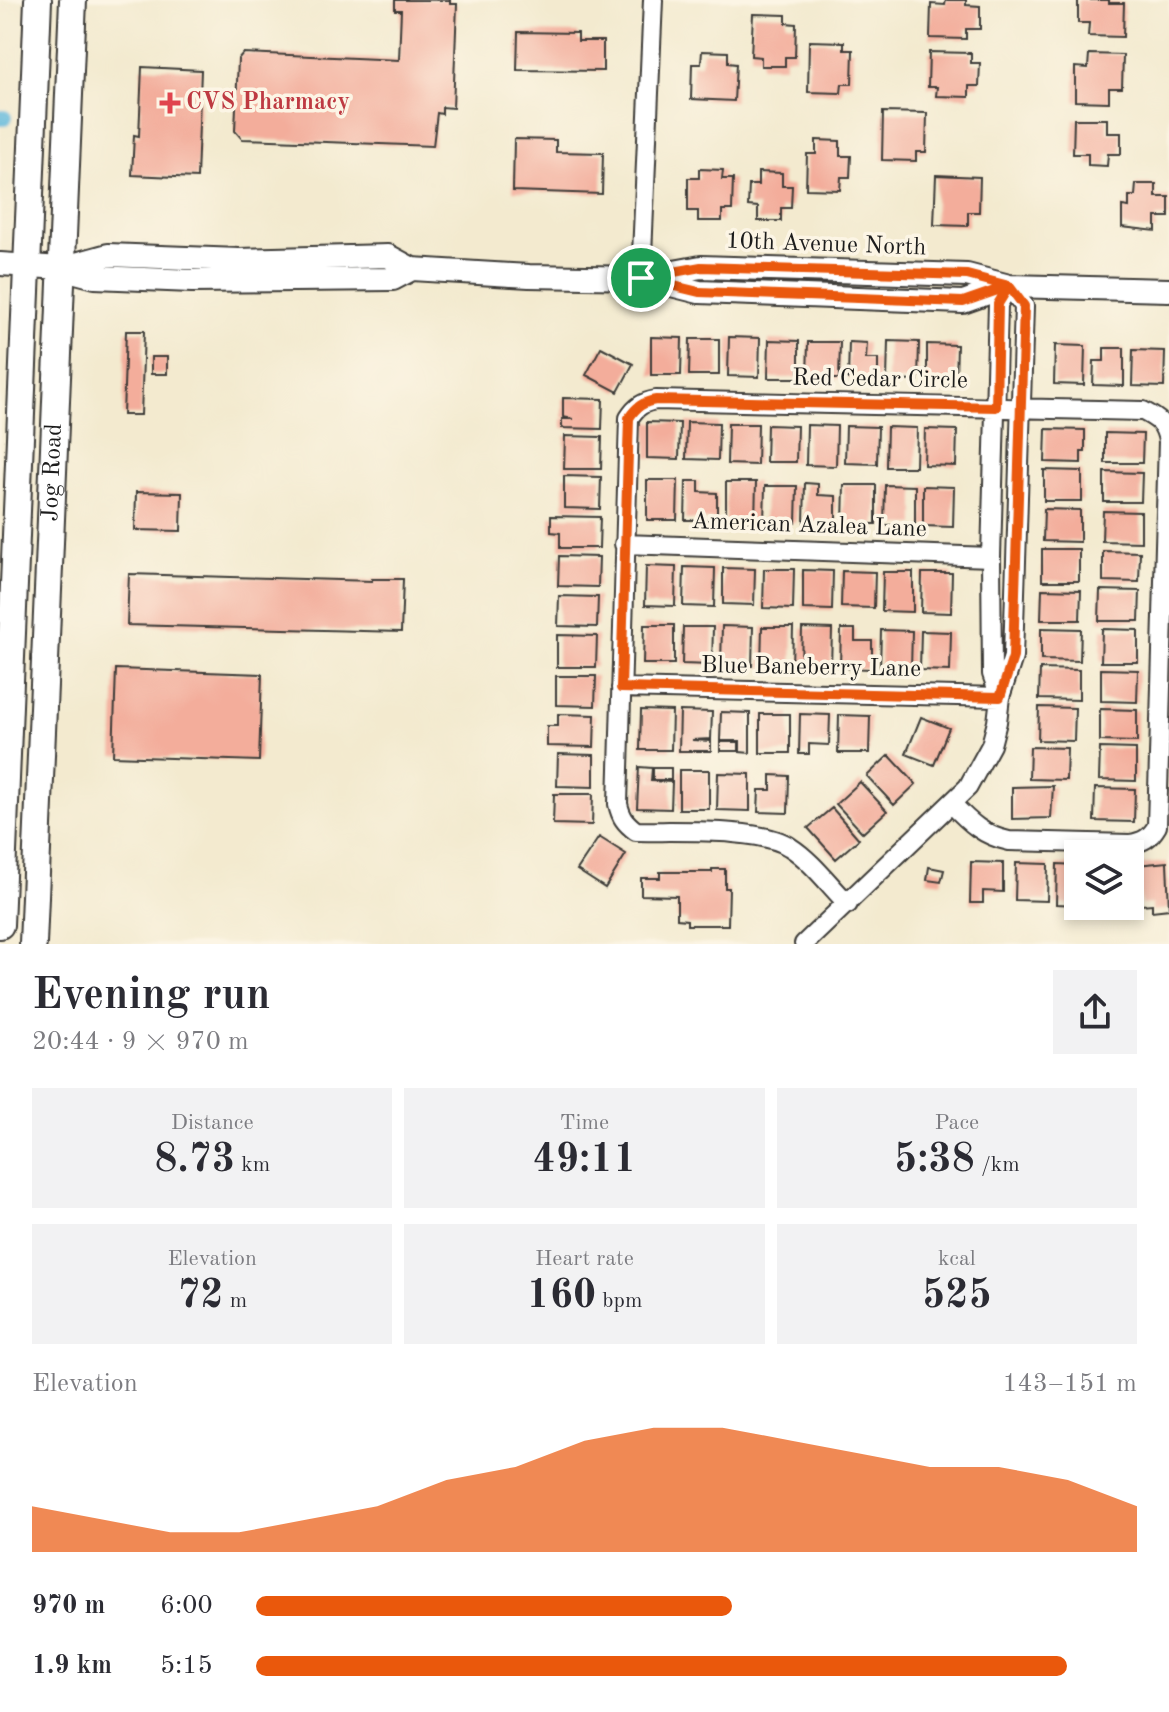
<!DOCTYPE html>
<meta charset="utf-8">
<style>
body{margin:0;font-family:"Old Standard TT",serif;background:#f2f2f3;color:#2b2b33;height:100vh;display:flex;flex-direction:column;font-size:30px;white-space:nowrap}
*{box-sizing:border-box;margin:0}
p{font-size:26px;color:#7c7c81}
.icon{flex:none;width:44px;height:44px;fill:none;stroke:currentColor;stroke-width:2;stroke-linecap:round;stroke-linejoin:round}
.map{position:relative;height:944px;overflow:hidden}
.drawer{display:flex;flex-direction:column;background:#fff;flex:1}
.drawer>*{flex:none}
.controls{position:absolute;left:1064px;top:840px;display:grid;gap:16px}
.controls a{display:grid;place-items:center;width:80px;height:80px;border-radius:0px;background:#fff;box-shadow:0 4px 12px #0003;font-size:40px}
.pin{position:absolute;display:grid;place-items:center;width:68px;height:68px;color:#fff;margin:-34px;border:4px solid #fff;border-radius:50%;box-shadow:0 2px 8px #0007}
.round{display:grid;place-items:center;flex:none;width:84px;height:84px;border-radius:0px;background:#f2f2f3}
.head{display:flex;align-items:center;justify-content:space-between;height:136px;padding:0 32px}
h1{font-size:44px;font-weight:700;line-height:60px}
.stats{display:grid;grid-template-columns:repeat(3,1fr);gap:12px;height:136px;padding:8px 32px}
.stats div{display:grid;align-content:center;border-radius:0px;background:#f2f2f3;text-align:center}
.stats b{font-size:40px;font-weight:700}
.stats small{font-size:22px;font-weight:400}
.stats p{font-size:22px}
.chart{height:224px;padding:16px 32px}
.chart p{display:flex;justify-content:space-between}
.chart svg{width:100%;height:144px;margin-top:8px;fill:#ea580c;opacity:.7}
ul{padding:0 32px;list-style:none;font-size:26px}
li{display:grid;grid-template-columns:128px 96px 1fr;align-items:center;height:60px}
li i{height:20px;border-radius:10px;background:#ea580c}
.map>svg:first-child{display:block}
</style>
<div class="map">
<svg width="1169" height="944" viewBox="0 0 1169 944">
<rect width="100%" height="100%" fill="#fcf5e5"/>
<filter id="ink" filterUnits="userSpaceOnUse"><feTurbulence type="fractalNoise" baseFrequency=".0125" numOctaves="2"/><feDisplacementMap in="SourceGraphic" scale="16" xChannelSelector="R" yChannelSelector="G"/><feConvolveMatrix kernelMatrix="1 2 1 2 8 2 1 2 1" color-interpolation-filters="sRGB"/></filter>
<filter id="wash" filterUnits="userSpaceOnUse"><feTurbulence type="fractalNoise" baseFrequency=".006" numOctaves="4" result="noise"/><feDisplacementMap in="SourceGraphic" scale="32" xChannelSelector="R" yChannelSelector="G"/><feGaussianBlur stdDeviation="1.8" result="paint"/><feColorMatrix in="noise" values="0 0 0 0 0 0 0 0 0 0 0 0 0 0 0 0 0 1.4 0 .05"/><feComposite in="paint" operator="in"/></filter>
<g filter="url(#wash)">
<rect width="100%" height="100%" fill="#f3eacf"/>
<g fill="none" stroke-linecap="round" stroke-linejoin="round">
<path stroke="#5fb8dc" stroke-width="16" d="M0 118H4"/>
</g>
<g id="blocks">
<path fill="#f3ad9b" d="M395 0H450V4H457L453 108 442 107V114L437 113 433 146 242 139 235 131 238 59 243 53 399 60 401 10H395Z
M946 0H966V5L980 6V29H966V39L930 38 931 4 945 5Z
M1078 0H1109V3H1124L1123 37 1088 36 1089 23H1078Z
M753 14 786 15V23L796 24 795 57H785V66H761V57L751 56Z
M518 32 578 33V41H603V71L517 70Z
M809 41 844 42V50H853L852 84H842L841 93 808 92Z
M702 51 728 52V63L736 64 734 101 691 99 692 64H701Z
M929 52 971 53V63H980L979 86H969V97L936 96 937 87H928Z
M1089 54 1123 55 1122 88H1109V102L1075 101V67L1088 68Z
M142 67 201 70 197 178 132 175 134 135 139 136Z
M883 112 927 113 926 152H916V161L882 160Z
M1074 119H1107V133H1121V154H1108L1107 166 1088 165V154H1073Z
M514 139 556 140V152L603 153 602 194 513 191Z
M816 140 840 141V156H851L850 177H841L840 190 806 189 807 154H816Z
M699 169 723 170 722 179H733L732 210H722V221H698V211H688V178H699Z
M758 172 782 173V186H792L791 208H781V221H758V207L748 206 749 185H758Z
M936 175 980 177 979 212H968V226L934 225Z
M1136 184H1156V197H1169V217H1156V231L1122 227V206L1129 207V196H1135Z
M126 331H144L141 415H123Z
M651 337 682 338 681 375H651Z
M729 337 760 338 759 377 728 376Z
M690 339H719V375H689Z
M769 340 799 341V378H768Z
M888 341 919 342 918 381 887 380Z
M808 342H840L839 379H807Z
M849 342 867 343 866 359H878V380L848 379Z
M927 344 957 345 956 382H927Z
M1055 345 1085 346 1084 385 1054 384Z
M601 347 633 364 618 392 586 375Z
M1104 348H1124V386L1093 385 1094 361H1104Z
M1133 350 1165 351 1164 387 1132 386Z
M151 357H167V374H151Z
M563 398 603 399 602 429 562 428V419H573L563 417Z
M647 422 680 423 679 459 647 458Z
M687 422 719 423 718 460 686 459Z
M728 424H758L757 465 727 464Z
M767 425 797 426 796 462H766Z
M807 425 837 426 836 466 806 465Z
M846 426 878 427 877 464 845 463Z
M887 427 917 428 916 467H886Z
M925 429 957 430 956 466 924 465Z
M1046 429 1085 430V452H1081V463L1045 462Z
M1105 433 1143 434 1142 463H1105Z
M565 436 602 437 601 469H564Z
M1044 470 1082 471V501H1044Z
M1104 472 1142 473 1141 502H1104Z
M564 476 601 477 600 509 564 508Z
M647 480H678L677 520H647Z
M686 481H699V492L717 493V520H685Z
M726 482H756L755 522 726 521Z
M805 483 818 484V495L836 496V524L804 523Z
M844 485H876V524H843Z
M885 485 915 486V525H884Z
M765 486H797L796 523 764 522Z
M923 486 954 487 953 527 923 526Z
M136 492 182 493 181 531 135 530Z
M1044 509 1080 510V542L1043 541Z
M1103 511 1141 512V542L1102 541Z
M551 516 600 517 599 548H560V533L551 532Z
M1042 549H1079V581H1042Z
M1103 551 1140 552 1139 582 1103 581Z
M559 556 599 557 598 587 558 586Z
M646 566 676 567 675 606 645 605Z
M684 567 715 568 714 607 683 606Z
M723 568 755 569 754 605 723 604Z
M764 569H794L793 609 763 608Z
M803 570 833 571 832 610 803 609Z
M842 571 875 572 874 608 841 607Z
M883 572H913V612L882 611Z
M922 573H952L951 613 921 612Z
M129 574 372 581V579H403L401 632 127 625Z
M1042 589 1081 590 1080 620H1041Z
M1100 590 1140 591 1139 621H1099Z
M559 596 598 597 597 627 558 626Z
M644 625H674V664H643Z
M722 626 753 627 752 666 721 665Z
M683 627H713L712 665 682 664Z
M762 627H793L792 668 761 667Z
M802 628 832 629 831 668 801 667Z
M1041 628 1081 629 1080 661 1041 660Z
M841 629H855V641H872V669L840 668Z
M1102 629 1138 630V662H1101Z
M881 630 912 631 911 670 880 669Z
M921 631 951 632 950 671 920 670Z
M557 635 597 636 596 667H557Z
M116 669 262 674 259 761 113 756Z
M1040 669 1079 670V700L1039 699Z
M1101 669 1138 670 1137 702 1101 701Z
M556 676H596L595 706 556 705Z
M1039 707 1075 708 1074 741 1038 740Z
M1100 709 1137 710V742L1100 741Z
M641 710 672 711 671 750H640Z
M680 711 712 712 711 739 692 740 711 741V751H679Z
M721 712 750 713V753L740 752V741H720Z
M558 714 595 715 594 747 547 746V726H558Z
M760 714H790V753H760Z
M800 714 830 715 829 745 809 744V754H799Z
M839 715 870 716 869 753H838Z
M921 717 949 728 934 765 906 754Z
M720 742H739V751H720Z
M1030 747 1067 748 1066 780 1029 779Z
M1100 748 1136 749V781L1099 780Z
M558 754 594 755V787L557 786Z
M889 755 916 784 894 805 867 776Z
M639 767 652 768 651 781 672 782 671 809 637 808Z
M653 768H671V780H653Z
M679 770H709V809H679Z
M718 773 750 774V811L717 810Z
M771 775 789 776 788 813 758 812 759 790H771Z
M860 782 887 811 863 833 836 804Z
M1053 786 1051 818 1012 819V787Z
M1095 788 1135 789 1134 822 1094 821Z
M554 794H593L592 825 553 824Z
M832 808 859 839 836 859 808 828Z
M599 837 626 854 605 888 577 870Z
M971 862 1003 863V892L983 891V903H970Z
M1167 862 1169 909 1152 911V904L1141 905 1137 865Z
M1016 863 1048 864 1047 901 1015 900Z
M1057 864 1078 865V905L1056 904Z
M929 867 944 870 941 882 927 880Z
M712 869H725V888H729L728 925H687V920L677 919V896L641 895V878H660V872H712Z"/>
</g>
</g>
<g filter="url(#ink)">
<use href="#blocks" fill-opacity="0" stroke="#3c3b37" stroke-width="2"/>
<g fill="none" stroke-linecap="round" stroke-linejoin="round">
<g stroke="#3c3b37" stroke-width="22">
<path id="minor" d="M641 278 653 0
M624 544 991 557
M621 688 1000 697
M848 904C830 886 812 861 790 847 761 827 674 832 636 831 625 823 621 817 618 804L629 418C636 407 643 402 656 400L1143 411C1158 419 1165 423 1168 441L1157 826C1150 838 1143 842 1130 844L1009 841C984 836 970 823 952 804
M804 944 968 787 991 745 997 722 1000 697 1013 657 1024 306 1009 286 998 304 991 557 992 674 1000 697"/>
</g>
<g stroke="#3c3b37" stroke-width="26">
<path id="tertiary" d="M0 264 61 268 95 277 192 281 393 279 412 269
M61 268 108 255 239 260 388 256 412 269 529 276 641 278 701 267 967 275 1009 286 1169 290
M651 280 699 292 963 302 1008 286"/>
</g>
<g stroke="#3c3b37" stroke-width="30">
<g id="secondary">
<path d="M0 925 38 0"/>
<path id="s1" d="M33 944 73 0"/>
</g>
</g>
<use href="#minor" stroke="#fff" stroke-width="18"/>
<use href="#tertiary" stroke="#fff" stroke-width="22"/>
<use href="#secondary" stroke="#fff" stroke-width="26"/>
</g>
</g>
<g fill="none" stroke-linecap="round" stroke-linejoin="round" filter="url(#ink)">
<g stroke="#fff" stroke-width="16">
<path id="route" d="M641 278 701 267 967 275 1009 286 998 304 996 407 656 400C643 402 636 407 629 418L621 688 1000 697 1013 657 1024 306 1009 286 963 302 699 292 641 278"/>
</g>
<use href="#route" stroke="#ea580c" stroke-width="10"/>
</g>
<path fill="#e0444e" stroke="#fcf5e5" stroke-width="3" d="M166 91h8v8h8v8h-8v8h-8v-8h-8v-8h8z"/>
<g text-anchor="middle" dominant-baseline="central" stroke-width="7" stroke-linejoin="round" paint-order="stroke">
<g font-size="24" font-weight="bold" fill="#be3a42" stroke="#fcf5e5" text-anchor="start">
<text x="186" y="103">CVS Pharmacy</text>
</g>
<g font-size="24" fill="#1c1c1c" stroke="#fcf5e5">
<text transform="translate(826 245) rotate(2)">10th Avenue North</text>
<text transform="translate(880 380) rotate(1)">Red Cedar Circle</text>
<text stroke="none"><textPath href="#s1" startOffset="472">Jog Road</textPath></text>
<text transform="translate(809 526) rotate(2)">American Azalea Lane</text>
<text transform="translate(811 668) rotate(1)">Blue Baneberry Lane</text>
</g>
</g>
</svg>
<div class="controls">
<a><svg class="icon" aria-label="layers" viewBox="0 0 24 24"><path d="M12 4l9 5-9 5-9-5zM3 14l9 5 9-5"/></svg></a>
</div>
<div class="pin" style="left:641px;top:278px;background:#1e9e55"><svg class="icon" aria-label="arrive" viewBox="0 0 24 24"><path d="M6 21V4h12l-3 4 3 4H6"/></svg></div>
</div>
<section class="drawer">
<div class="head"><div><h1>Evening run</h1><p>20:44 · 9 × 970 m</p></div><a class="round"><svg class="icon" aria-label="share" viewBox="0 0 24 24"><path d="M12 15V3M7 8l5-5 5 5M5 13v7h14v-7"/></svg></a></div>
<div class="stats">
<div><p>Distance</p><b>8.73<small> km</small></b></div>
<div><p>Time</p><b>49:11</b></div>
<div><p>Pace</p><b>5:38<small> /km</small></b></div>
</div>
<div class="stats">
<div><p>Elevation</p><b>72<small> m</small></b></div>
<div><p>Heart rate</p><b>160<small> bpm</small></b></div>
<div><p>kcal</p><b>525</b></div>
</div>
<div class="chart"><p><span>Elevation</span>143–151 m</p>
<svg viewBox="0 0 160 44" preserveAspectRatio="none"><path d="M0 44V30L10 34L20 38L30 38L40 34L50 30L60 22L70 18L80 10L90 6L100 6L110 10L120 14L130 18L140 18L150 22L160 30V44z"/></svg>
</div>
<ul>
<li><b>970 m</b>6:00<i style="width:54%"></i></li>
<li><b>1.9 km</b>5:15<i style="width:92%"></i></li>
</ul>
</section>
